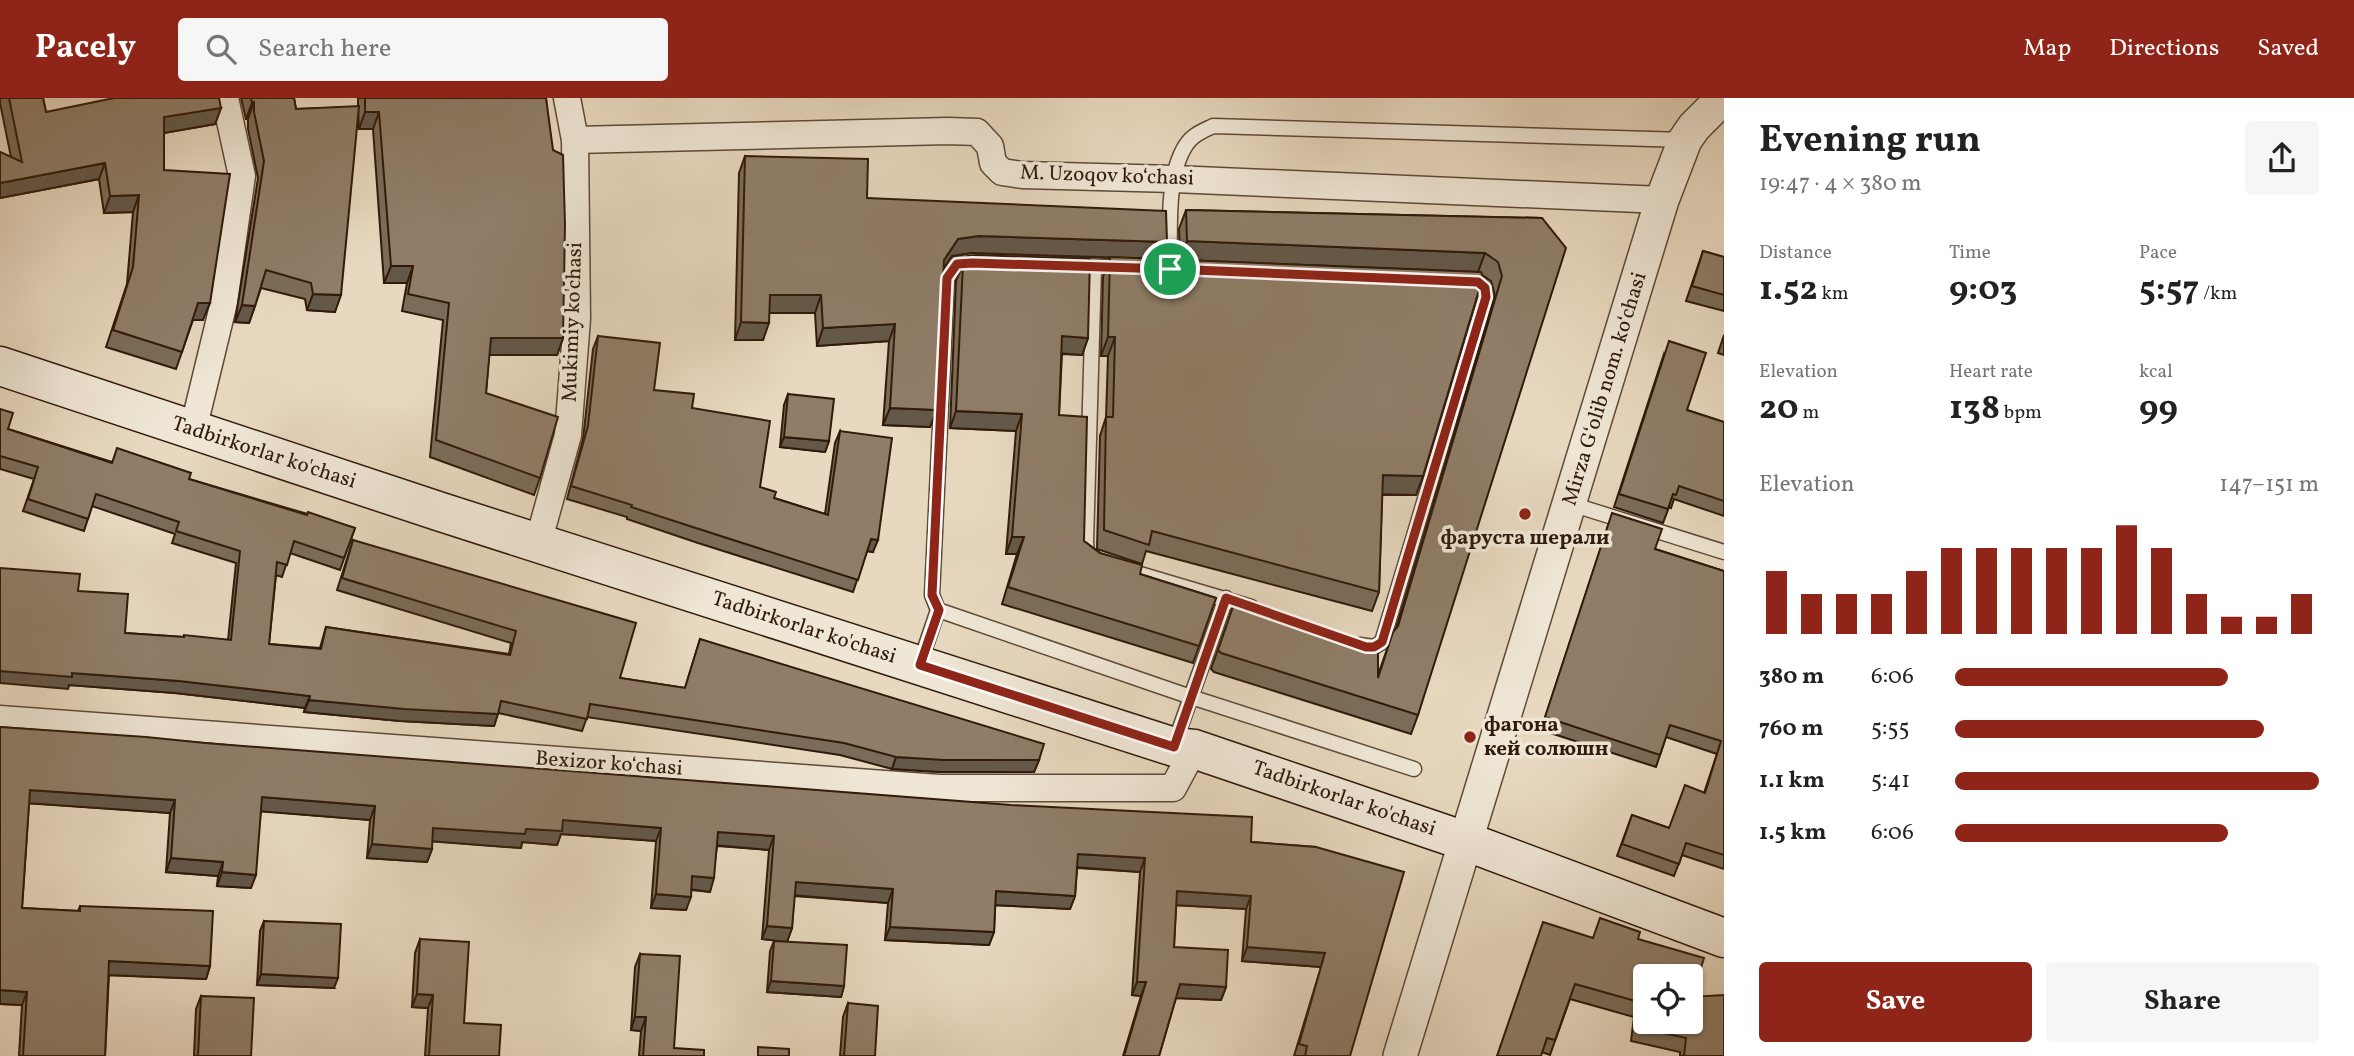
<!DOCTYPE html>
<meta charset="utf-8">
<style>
body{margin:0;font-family:Vollkorn,serif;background:#f6f6f6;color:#222;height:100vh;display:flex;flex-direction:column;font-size:26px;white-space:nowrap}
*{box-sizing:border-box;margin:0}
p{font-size:23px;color:#767676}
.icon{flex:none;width:38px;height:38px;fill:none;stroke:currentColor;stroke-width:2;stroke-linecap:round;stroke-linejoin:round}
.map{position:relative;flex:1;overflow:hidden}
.panel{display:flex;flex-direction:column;background:#fff;width:630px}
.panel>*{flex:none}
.controls{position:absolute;left:1633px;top:866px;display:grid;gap:14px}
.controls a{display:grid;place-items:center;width:70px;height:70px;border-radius:7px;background:#fff;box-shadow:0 2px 5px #0004;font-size:35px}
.pin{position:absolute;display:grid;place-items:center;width:60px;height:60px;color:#fff;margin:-30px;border:4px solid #fff;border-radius:50%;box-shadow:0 2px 7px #0007}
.round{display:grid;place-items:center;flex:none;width:74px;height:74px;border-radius:7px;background:#f6f6f6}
.summary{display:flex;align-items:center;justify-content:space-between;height:119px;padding:0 35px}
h1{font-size:38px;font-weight:700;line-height:52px}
.stats{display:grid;grid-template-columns:repeat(3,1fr);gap:10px;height:119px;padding:7px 35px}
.stats div{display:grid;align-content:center}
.stats b{font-size:35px;font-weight:700}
.stats small{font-size:19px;font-weight:400}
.stats p{font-size:19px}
.chart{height:196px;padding:14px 35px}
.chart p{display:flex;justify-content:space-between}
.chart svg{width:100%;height:126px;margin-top:7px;stroke:#8f2418;stroke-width:6}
.cta{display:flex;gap:14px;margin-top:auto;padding:14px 35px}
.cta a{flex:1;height:80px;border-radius:7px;background:#8f2418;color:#fff;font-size:28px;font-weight:700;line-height:80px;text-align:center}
.cta a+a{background:#f6f6f6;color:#222}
ul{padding:0 35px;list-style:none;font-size:23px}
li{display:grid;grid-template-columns:112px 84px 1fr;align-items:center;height:52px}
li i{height:18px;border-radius:9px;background:#8f2418}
header{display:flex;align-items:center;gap:42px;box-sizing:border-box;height:98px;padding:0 35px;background:#8f2418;color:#fff}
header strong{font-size:33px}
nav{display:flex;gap:38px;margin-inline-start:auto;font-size:24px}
.search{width:490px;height:63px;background:#f6f6f6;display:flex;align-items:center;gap:18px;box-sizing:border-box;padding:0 24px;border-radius:7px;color:#767676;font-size:26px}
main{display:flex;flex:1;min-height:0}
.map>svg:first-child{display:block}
</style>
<header>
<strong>Pacely</strong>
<div class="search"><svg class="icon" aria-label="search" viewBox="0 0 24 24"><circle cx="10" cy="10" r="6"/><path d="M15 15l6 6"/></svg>Search here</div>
<nav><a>Map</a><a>Directions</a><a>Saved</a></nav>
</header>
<main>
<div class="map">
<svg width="1724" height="958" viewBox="0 0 1724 958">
<rect width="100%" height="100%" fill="#e7d8bf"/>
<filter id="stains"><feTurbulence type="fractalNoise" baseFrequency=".00286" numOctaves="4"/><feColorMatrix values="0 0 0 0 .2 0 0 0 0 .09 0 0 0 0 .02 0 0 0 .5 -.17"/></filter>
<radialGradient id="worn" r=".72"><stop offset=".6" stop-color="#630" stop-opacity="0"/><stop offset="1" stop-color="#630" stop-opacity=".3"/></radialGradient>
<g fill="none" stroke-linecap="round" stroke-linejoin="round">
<g stroke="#5e4a37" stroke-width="17">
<path id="service" d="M982 165 957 166 947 180 932 497 938 512 1191 599 1414 671
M1072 168 1125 170
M1170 171C1170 135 1166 77 1186 47 1192 37 1203 33 1213 28L1685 42
M1571 406 1724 454
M1091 459 1087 456 1086 444 1094 169
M1123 471 1251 509
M1360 547 1374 549 1382 544 1486 199 1484 190 1478 184 1464 183
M920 565 938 512
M1174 647 1226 500"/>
</g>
<g stroke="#5e4a37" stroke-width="29">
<path id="minor" d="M575 42 948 33 977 34 990 48 993 65 1002 74 1022 77 1174 81 1662 102
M193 332 224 204 242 78 225 0
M538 445 568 337 577 221 575 42 567 0
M0 621 939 690H1173L1194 651"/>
</g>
<g stroke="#5e4a37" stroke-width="36">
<path id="tertiary" d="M1400 958 1662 102 1685 42 1694 29 1723 0"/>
</g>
<g stroke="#301a0a" stroke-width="41">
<path id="secondary" d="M0 268 441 414 1174 649 1194 651 1465 743 1724 840"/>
</g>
<use href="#service" stroke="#efe6d5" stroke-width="14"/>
<use href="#minor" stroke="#efe6d5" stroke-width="26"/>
<use href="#tertiary" stroke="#efe6d5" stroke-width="33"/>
<use href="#secondary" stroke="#efe6d5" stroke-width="38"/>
</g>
<path fill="#7b6c59" stroke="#301a0a" stroke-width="2" d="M0 0H43L46 14 221 10 215 26 164 35V72L203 222H193L176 271 106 249 127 186 133 114 104 115 99 81 0 100V54L11 59 0 5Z
M241 0H294L296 11 358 9V0H546L563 240 557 257H489L486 295 540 380 534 397 430 359 443 222 402 213 407 185H384L373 31H359L358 13 335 214 307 212 305 201 261 190 249 225 235 224 258 80 248 31V21H246Z
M745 58 867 100 1167 144 1160 161 1180 162 1179 131 1186 112 1542 120 1418 617 1411 636 1214 574 1211 571 1235 503 1378 577 1393 534 1396 530 1495 198 1491 183 1482 177 1423 378 1416 397H1382L1379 494 1372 513 1146 453 1142 466 1097 451 1100 338 1106 319 1108 258H1101L1103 179 1110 160 972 155 952 158 943 171 937 312 930 329 883 327 889 243 817 248 815 215H769L763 242H735L739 75Z
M1703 153 1724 159V213L1686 203Z
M963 166 1088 240 1082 257 1062 256 1059 317 1084 443 1100 455 1140 476 1216 500 1193 565 1002 506 1017 456H1006L1016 333 950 330 956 183Z
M1724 237V257L1718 255Z
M598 238 654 292 692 310 760 389 774 400 825 416 835 345 840 333 873 454 867 453 853 494 698 445 627 421V419L567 401 583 341 593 251Z
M1664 256 1687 312 1724 324V418L1674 401 1671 410 1669 409 1663 425 1614 409Z
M788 296 829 343 825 354 780 349 784 307Z
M0 311 8 331 112 364 189 381 355 430 340 472 290 455 282 479 276 477 269 546 320 550 326 529 509 556 511 545 337 492 353 442 620 580 685 590 700 541 1039 662 1034 674H940L892 671 840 657 587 619 582 633 498 615 494 628 400 623 304 614 305 610 175 595 69 587 68 591 78 493 125 535 228 542 236 465 172 445 175 436 92 408 84 433 23 413 34 381 0 371Z
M1608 428 1655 451 1724 473V771L1682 757 1674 778 1617 758 1632 717 1669 730 1704 695 1717 656 1666 639 1656 669 1541 632Z
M0 629 205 645 1251 744 1316 749 1350 958H1294L1321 869 1242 863 1246 811 1176 807 1174 849 1226 889 1221 902 1176 900 1159 958H1123L1141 898 1132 897 1140 774 1077 770 1075 798 1070 811 995 807 994 834 989 847 885 842 888 805 794 798 792 830 787 844 762 841 769 752 717 748 710 794 691 792 686 812 651 810 656 743 561 736 557 747 522 744 521 750 432 743V751L427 764 367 760 370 722 261 713 251 790 217 788 218 778 166 774 170 715 29 705 22 810 78 813 80 808 210 868 206 881 109 877 105 958H19L22 907 0 906Z
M264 823 334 890 257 887 260 833Z
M1593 840 1638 841 1692 899 1724 958H1680V954L1631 943 1634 919 1570 901 1550 957 1542 954 1497 958Z
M420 841 464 925 499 958H425L428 910 412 909 415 855Z
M774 843 844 888 841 899 767 894 770 853Z
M640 856 674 950 704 958H639L641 933 631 932 635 869Z
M201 898 251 958H194L196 911Z
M848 905 875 958H840L843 919Z"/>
<path fill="#645849" stroke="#301a0a" stroke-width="2" d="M254 4 248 21H246L252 5Z
M221 10 215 26 158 36 164 19Z
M365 14H379L373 31H359Z
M105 65 99 81 0 100V85Z
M139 97 133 114 104 115 110 98Z
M979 138 1167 144 1160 161 972 155 952 158 937 180 944 162 958 141Z
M1187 143 1485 155 1478 174 1180 162Z
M391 168H413L407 185H384Z
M313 196 341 197 335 214 307 212Z
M770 197H821L815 215H764Z
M198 205H210L203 222H192Z
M242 207 255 208 249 225 235 224Z
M741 224 769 225 763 242H735Z
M895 226 889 243 817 248 823 230Z
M1062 238 1088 240 1082 257 1056 255Z
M1108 239H1115L1108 258H1101Z
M491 240H563L557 257H485Z
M890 310 937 312 930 329 883 327Z
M956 313 1022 316 1016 333 950 330Z
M784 339 829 343 825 354 780 349Z
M1383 377 1423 378 1416 397 1376 396Z
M1012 439H1024L1017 456H1006Z
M871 441 878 442 873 454 866 453Z
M0 573 72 575 179 583 310 598 305 610 175 595 69 587 68 591 0 585Z
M309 602 498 616 494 628 400 623 304 614Z
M896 659 1039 662 1034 674H940L892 671Z
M30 692 175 702 170 715 25 705Z
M262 699 375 708 370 722 257 713Z
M563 722 661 730 656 743 561 736 557 747 522 744 521 750 428 743 433 730 526 731Z
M718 734 774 738 769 752 713 747Z
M372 746 432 751 427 764 367 760Z
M1078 756 1145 760 1140 774 1073 769Z
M171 760 223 764 218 778 166 774Z
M222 774 256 777 251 790 217 788Z
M692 778 714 780 710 794 688 791Z
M796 784 893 791 888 805 791 797Z
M996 793 1075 798 1070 811 991 807Z
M1177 793 1251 798 1246 811 1172 807Z
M656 796 691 799 686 812 651 810Z
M767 828 792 830 787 844 762 841Z
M890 829 994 834 989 847 885 842Z
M1247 849 1325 855 1321 869 1242 863Z
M109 863 210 868 206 881 105 877Z
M261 876 338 880 334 890 257 887Z
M771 883 844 888 841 899 767 894Z
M1137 884H1146L1141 898 1132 897Z
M1180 886 1226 889 1221 902 1175 900Z
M0 892 27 894 22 907 0 906Z
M417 896 433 897 428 910 412 909Z
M635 919H646L641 933 631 932Z"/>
<path fill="#8f7d68" stroke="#301a0a" stroke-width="2" fill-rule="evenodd" d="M9 0H43L46 14 114 0H219L221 10 164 19V72L230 76 210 205H198L182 254 113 232 133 169 139 97 110 98 105 65 0 85V54L22 64Z
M251 0H294L296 11 359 8 341 197 313 196 311 185 266 172 255 208 242 207 264 63 254 14V4L252 5Z
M365 0H546L553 52 563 57 565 127 563 240H491L486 295 558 319 540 380 436 342 449 205 408 196 413 168H391L379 14H365Z
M745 58 868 61 867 100 1166 113 1167 144 979 138 958 141 944 162 937 312 890 310 895 226 823 230 821 197H770L769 225 741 224Z
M1186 112 1542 120 1566 150 1418 617 1221 555 1218 552 1235 503 1378 548V580L1393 534 1398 528 1502 178 1498 164 1485 155 1187 143Z
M1703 153 1724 159V197L1692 188Z
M978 157 1090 161 1088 240 1062 238 1059 317 1087 319 1084 443 1100 455 1142 467 1140 476 1216 500 1199 548 1008 489 1024 439H1012L1022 316 956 313 963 166 968 158Z
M1110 159 1481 174 1483 179 1423 378 1383 377 1379 494 1152 433 1149 447 1104 432 1106 319H1113L1115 239H1108Z
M598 238 660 245 654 292 694 296 692 310 770 323 760 389 776 394 774 400 828 417 840 333 892 340 878 442 871 441 858 482 702 432 631 409 632 407 571 388 588 328Z
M1669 243 1706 255 1687 312 1724 324V403L1679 388 1676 397 1673 396 1668 411 1619 396Z
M788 296 834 301 829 343 784 339Z
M0 311 13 315 8 331 112 365 117 350 191 375 189 381 307 417 308 414 355 430 344 460 294 443 287 467 277 464 269 546 321 551 326 529 510 557 516 533 342 480 353 442 636 525 620 580 685 590 700 541 1044 646 1039 662H944L896 659 844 645 590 606 587 621 501 603 498 616 404 611 309 602 310 598 179 583 72 575V579L0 573V470L80 476 78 493 128 496 125 535 184 539V537L231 542 240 453 176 433 179 424 96 396 88 421 28 401 38 369 0 358Z
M1612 415 1662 431 1655 451 1724 473V757L1686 745 1679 766 1622 746 1632 717 1669 730 1685 687 1705 695 1721 643 1670 627 1660 657 1545 619Z
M0 629 146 639 205 645 1011 707 1252 719 1251 744 1316 749 1404 774 1350 958H1305L1307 948 1299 946 1325 855 1247 849 1251 798 1177 793 1174 849 1228 852 1226 889 1180 886 1159 958H1124L1146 884H1137L1145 760 1078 756 1075 798 996 793 994 834 890 829 893 791 796 784 792 830 767 828 774 738 718 734 714 780 692 778 691 799 656 796 661 730 563 722 562 733 526 731 525 736 433 730 432 751 372 746 375 708 262 699 256 777 222 774 223 764 171 760 175 702 30 692 22 810 80 813V808L213 813 210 868 109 863 105 958H23L27 894 0 892Z
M1600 820 1640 834 1638 841 1704 860 1692 899 1724 897V958H1684L1686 940 1637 929 1639 904 1575 886 1555 942 1547 940 1541 958H1497L1543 824 1593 840ZM1645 878H1690V924H1645Z
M264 823 341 826 338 880 261 876Z
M420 841 469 844 464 925 501 927 499 958H429L433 897 417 896Z
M774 843 847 847 844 888 771 883Z
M640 856 680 858 674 950 704 952V958H643L646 919H635Z
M201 898 254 900 251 958H198Z
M848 905 878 908 875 958H844Z
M758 949 789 951V958H758Z"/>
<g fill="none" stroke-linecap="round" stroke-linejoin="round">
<g stroke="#fff" stroke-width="14">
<path id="route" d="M972 165 1170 171 1478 184 1485 190 1486 199 1382 544 1374 549H1366L1226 500 1174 649 920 567 939 512 932 497 947 180 957 166Z"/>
</g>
<use href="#route" stroke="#8f2418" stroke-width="9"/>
</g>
<g fill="#8f2418" stroke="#efe6d5" stroke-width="2.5">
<circle cx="1525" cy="416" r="7"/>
<circle cx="1470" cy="639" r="7"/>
</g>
<g text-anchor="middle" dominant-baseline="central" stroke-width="7" stroke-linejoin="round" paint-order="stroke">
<g font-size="21" fill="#301a0a" stroke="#efe6d5">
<text transform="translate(1107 78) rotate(2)">M. Uzoqov koʻchasi</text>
<text transform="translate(573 224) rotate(-88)">Mukimiy ko'chasi</text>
<text transform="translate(1605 291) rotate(-73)">Mirza G‘olib nom. ko‘chasi</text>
<text transform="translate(264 355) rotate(18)">Tadbirkorlar ko'chasi</text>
<text transform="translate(804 530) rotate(18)">Tadbirkorlar ko'chasi</text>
<text transform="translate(609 666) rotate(4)">Bexizor koʻchasi</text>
<text transform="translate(1344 701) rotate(19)">Tadbirkorlar ko'chasi</text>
</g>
<g font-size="21" font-weight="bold" fill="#301a0a" stroke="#efe6d5">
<text x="1525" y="440">фаруста шерали</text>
<text x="1484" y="627" text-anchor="start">фагона<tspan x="1484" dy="24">кей солюшн</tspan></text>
</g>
</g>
<rect width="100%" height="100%" filter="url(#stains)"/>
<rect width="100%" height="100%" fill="url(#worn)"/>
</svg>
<div class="controls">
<a><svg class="icon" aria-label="locate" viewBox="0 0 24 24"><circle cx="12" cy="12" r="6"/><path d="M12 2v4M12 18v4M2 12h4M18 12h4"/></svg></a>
</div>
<div class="pin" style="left:1170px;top:171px;background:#1e9e55"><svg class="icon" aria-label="arrive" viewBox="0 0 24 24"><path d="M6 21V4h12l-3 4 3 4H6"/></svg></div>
</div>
<section class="panel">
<div class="summary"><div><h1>Evening run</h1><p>19:47 · 4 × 380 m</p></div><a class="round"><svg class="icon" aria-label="share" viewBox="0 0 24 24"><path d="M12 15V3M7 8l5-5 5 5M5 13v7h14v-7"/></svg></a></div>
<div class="stats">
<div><p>Distance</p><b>1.52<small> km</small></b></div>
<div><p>Time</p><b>9:03</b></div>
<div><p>Pace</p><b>5:57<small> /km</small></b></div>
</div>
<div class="stats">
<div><p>Elevation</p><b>20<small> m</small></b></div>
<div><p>Heart rate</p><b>138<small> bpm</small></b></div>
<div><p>kcal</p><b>99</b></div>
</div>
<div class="chart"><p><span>Elevation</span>147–151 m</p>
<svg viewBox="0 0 160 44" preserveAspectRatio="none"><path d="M5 44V22M15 44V30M25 44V30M35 44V30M45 44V22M55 44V14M65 44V14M75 44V14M85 44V14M95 44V14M105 44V6M115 44V14M125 44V30M135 44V38M145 44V38M155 44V30"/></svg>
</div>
<ul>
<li><b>380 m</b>6:06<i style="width:75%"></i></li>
<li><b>760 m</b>5:55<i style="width:85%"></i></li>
<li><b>1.1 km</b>5:41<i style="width:100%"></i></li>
<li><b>1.5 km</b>6:06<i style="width:75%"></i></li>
</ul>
<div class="cta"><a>Save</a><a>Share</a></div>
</section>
</main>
